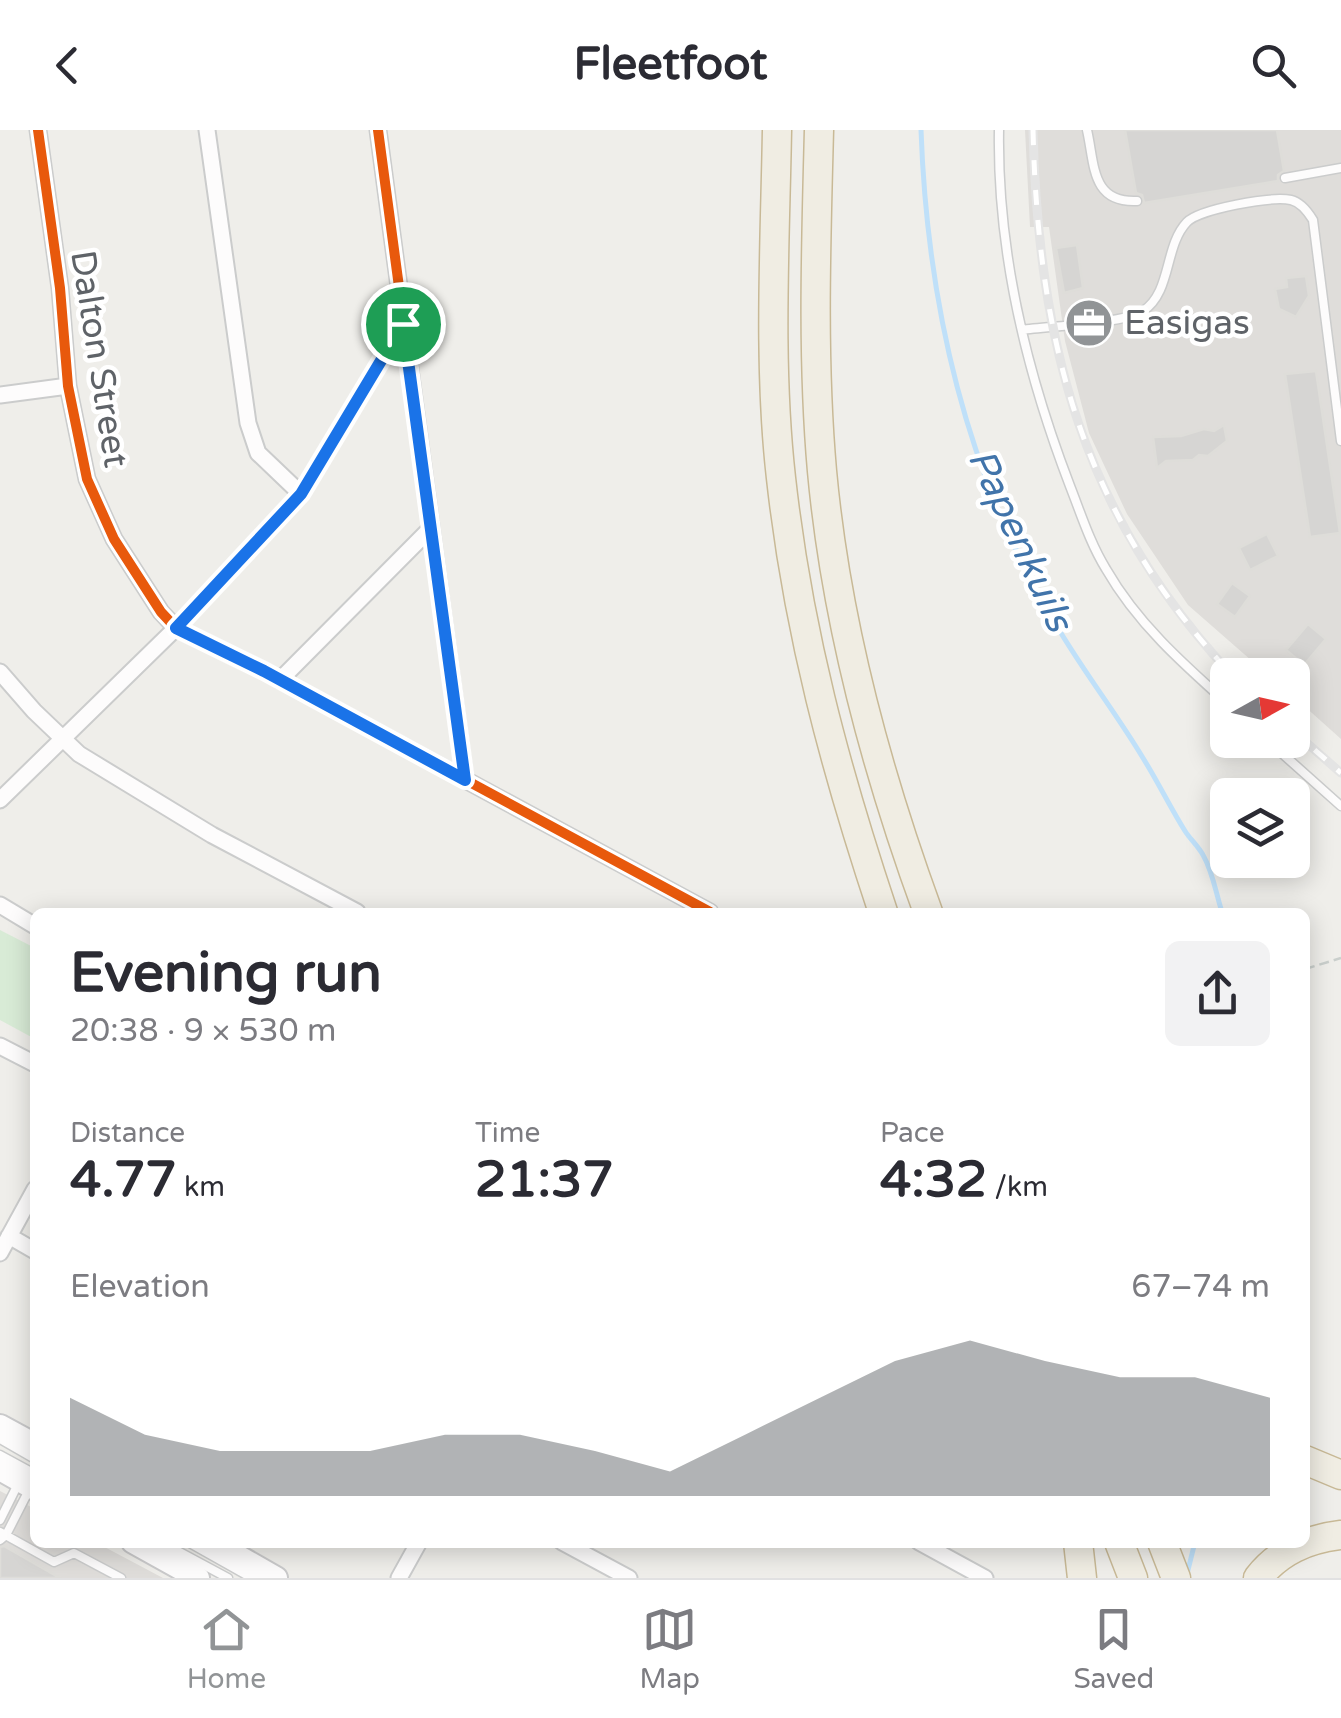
<!DOCTYPE html>
<meta charset="utf-8">
<style>
body{margin:0;font-family:"Varela Round",sans-serif;background:#f2f2f3;color:#2b2b33;height:100vh;display:flex;flex-direction:column;font-size:38px;white-space:nowrap}
*{box-sizing:border-box;margin:0}
p{font-size:32px;color:#7c7c81}
.icon{flex:none;width:55px;height:55px;fill:none;stroke:currentColor;stroke-width:2;stroke-linecap:round;stroke-linejoin:round}
.map{position:relative;flex:1;overflow:hidden}
.side{position:absolute;left:30px;top:778px;width:1280px;height:640px;display:flex;flex-direction:column;background:#fff;border-radius:15px;box-shadow:0 5px 25px #0003}
.side>*{flex:none}
.needle{width:65px;rotate:82deg}
.buttons{position:absolute;left:1210px;top:528px;display:grid;gap:20px}
.buttons a{display:grid;place-items:center;width:100px;height:100px;border-radius:15px;background:#fff;box-shadow:0 5px 25px #0003;font-size:50px}
.pin{position:absolute;display:grid;place-items:center;width:85px;height:85px;color:#fff;margin:-42px;border:5px solid #fff;border-radius:50%;box-shadow:0 2px 10px #0007}
.round{display:grid;place-items:center;flex:none;width:105px;height:105px;border-radius:15px;background:#f2f2f3}
.headline{display:flex;align-items:center;justify-content:space-between;height:170px;padding:0 40px}
h1{font-size:55px;font-weight:700;line-height:75px}
.stats{display:grid;grid-template-columns:repeat(3,1fr);gap:15px;height:170px;padding:10px 40px}
.stats div{display:grid;align-content:center}
.stats b{font-size:50px;font-weight:700}
.stats small{font-size:28px;font-weight:400}
.stats p{font-size:28px}
.chart{height:280px;padding:20px 40px}
.chart p{display:flex;justify-content:space-between}
.chart svg{width:100%;height:180px;margin-top:10px;fill:#919496;opacity:.7}
header{display:flex;justify-content:space-between;align-items:center;height:130px;padding:0 40px;background:#fff;font-size:45px;font-weight:700}
.tabs{display:flex;justify-content:space-around;align-items:center;height:140px;border-top:2px solid #e1e1e2;background:#fff;font-size:28px;color:#7c7c81}
.tabs a{display:grid;justify-items:center;gap:5px}
.tabs .on{color:#919496}
.map>svg:first-child{display:block}
</style>
<header><svg class="icon" aria-label="back" viewBox="0 0 24 24"><path d="M15 5l-7 7 7 7"/></svg>Fleetfoot<svg class="icon" aria-label="search" viewBox="0 0 24 24"><circle cx="10" cy="10" r="6"/><path d="M15 15l6 6"/></svg></header>
<div class="map">
<svg width="1341" height="1448" viewBox="0 0 1341 1448">
<rect width="100%" height="100%" fill="#efeeea"/>
<path fill="#dfddda" d="M1025 0H1341V609L1293 566 1292 545H1268L1188 475 1127 384 1089 303 1065 211 1049 97H1030Z
M0 1361 35 1379V1412L97 1413 163 1448H0Z"/>
<path fill="#d8ebd6" d="M0 800 35 818V909L0 890Z"/>
<g fill="none" stroke-linecap="round" stroke-linejoin="round">
<path stroke="#bfe0f9" stroke-width="5" d="M921 0C927 169 963 333 1048 481 1076 532 1113 578 1143 628 1158 652 1170 677 1185 701 1190 709 1198 716 1203 725 1213 742 1216 764 1222 782
M1187 1444 1195 1412"/>
</g>
<path fill="#d6d5d3" stroke="#deddd9" stroke-width="2.5" d="M1125 0H1277L1284 41 1278 45V51L1144 73 1142 65 1136 63Z
M1077 115 1083 158 1064 163 1056 118Z
M1306 146 1309 166 1296 187 1279 179 1275 159 1287 157 1286 148Z
M1316 241 1340 403 1310 407 1285 244Z
M1224 295 1227 311 1208 326 1199 325 1193 330 1166 331 1157 338 1153 307 1181 306 1204 299 1214 301Z
M1267 404 1278 426 1250 440 1239 418Z
M1232 453 1250 466 1235 487 1217 474Z
M1308 494 1326 509 1304 535 1286 520Z
M4 1416 60 1448H0V1417Z"/>
<g fill="none" stroke-linecap="round" stroke-linejoin="round">
<g stroke="#cbcccc" stroke-width="11">
<path id="service" d="M999 0C997 120 1027 244 1070 356 1081 384 1090 413 1106 439 1137 493 1182 533 1228 574
M1087 0C1095 35 1091 73 1137 71
M1285 48 1341 38
M1022 200C1049 196 1122 194 1143 181 1172 162 1164 116 1187 92 1200 79 1271 66 1291 70 1300 72 1308 82 1313 90L1341 311
M1267 610 1341 676
M0 1309 35 1329
M0 1325 35 1344
M0 1390 18 1354
M0 1402 54 1432 74 1423 121 1448
M0 1410 6 1405 29 1360
M161 1412 228 1448
M188 1412 252 1448"/>
</g>
<g stroke="#cbcccc" stroke-width="19">
<path id="minor" d="M38 0 60 158 68 256 87 349 114 409 161 482 176 498 264 541 710 782
M207 0 248 293 258 323 301 364
M378 0 465 650
M0 265 68 256
M0 542 34 581 79 624 212 705 357 782
M280 550 431 398
M0 670 176 498 301 364 403 194
M0 775 35 796
M0 916 35 934
M9 1106 35 1121
M0 1123 35 1059
M562 1412 629 1448
M919 1412 985 1448
M399 1448 419 1412"/>
</g>
<g stroke="#cacacb" stroke-width="26">
<path id="secondary" d="M0 1296 35 1315
M0 1339 35 1359
M133 1412 198 1448
M213 1412 276 1448"/>
</g>
<g stroke="#c8b996" stroke-width="31">
<path id="motorway" d="M777 0C775 115 768 234 781 348 798 501 835 638 883 782
M819 0C816 114 812 228 822 341 836 493 876 640 928 782
M1305 1330 1341 1345
M1078 1412 1082 1448
M1119 1412 1133 1448
M1162 1412 1176 1448
M1258 1448C1279 1421 1307 1409 1341 1405"/>
</g>
<path stroke="#cacfcc" stroke-width="2.5" stroke-dasharray="10 5" stroke-linecap="butt" d="M977 782H991
M1305 839 1341 828"/>
<use href="#service" stroke="#fdfcfc" stroke-width="8"/>
<use href="#minor" stroke="#fdfcfc" stroke-width="15"/>
<use href="#secondary" stroke="#fdfcfc" stroke-width="22"/>
<use href="#motorway" stroke="#f0ede3" stroke-width="28"/>
<g stroke="#e4e4e4" stroke-width="9">
<path id="rail" d="M1033 0C1038 214 1083 386 1232 545
M1292 600 1341 643"/>
</g>
<use href="#rail" stroke="#fff" stroke-width="5" stroke-dasharray="15" stroke-linecap="butt"/>
<g stroke="#fff" stroke-width="16">
<path id="cycleway" d="M38 0 60 158 68 256 87 349 114 409 161 482 176 498 264 541 710 782
M378 0 465 650"/>
</g>
<use href="#cycleway" stroke="#e8590c" stroke-width="10"/>
</g>
<g fill="none" stroke-linecap="round" stroke-linejoin="round">
<g stroke="#fff" stroke-width="20">
<path id="route" d="M403 194 465 650 264 541 176 498 301 364Z"/>
</g>
<use href="#route" stroke="#1a73e8" stroke-width="12"/>
</g>
<defs>
<g id="office-disc" transform="scale(2.5)"><circle r="9.5" fill="#919496" stroke="#fff"/><path d="M-6-3h4V-5.5h4V-3h4V5H-6ZM-1-4.5V-3h2v-1.5ZM-6 0V1H6V0Z" fill="#fff"/></g>
</defs>
<g fill-rule="evenodd">
<use href="#office-disc" x="1089" y="193"/>
</g>
<g text-anchor="middle" dominant-baseline="central" stroke-width="9" stroke-linejoin="round" paint-order="stroke">
<g font-size="35" fill="#5f6368" stroke="#fff" text-anchor="start">
<text x="1124" y="193">Easigas</text>
</g>
<g font-size="35" fill="#5f6368" stroke="#fff">
<text transform="translate(99 229) rotate(81)">Dalton Street</text>
</g>
<g font-size="38" font-style="italic" fill="#4174aa" stroke="#fff">
<text transform="translate(1020 410) rotate(65)">Papenkuils</text>
</g>
</g>
</svg>
<div class="buttons">
<a><svg class="needle" viewBox="-14 -14 28 28"><path d="M0-13l5 13h-10z" fill="#e53935"/><path d="M0 13l5-13h-10z" fill="#7c7c81"/></svg></a>
<a><svg class="icon" aria-label="layers" viewBox="0 0 24 24"><path d="M12 4l9 5-9 5-9-5zM3 14l9 5 9-5"/></svg></a>
</div>
<div class="pin" style="left:403px;top:194px;background:#1e9e55"><svg class="icon" aria-label="arrive" viewBox="0 0 24 24"><path d="M6 21V4h12l-3 4 3 4H6"/></svg></div>
<section class="side">
<div class="headline"><div><h1>Evening run</h1><p>20:38 · 9 × 530 m</p></div><a class="round"><svg class="icon" aria-label="share" viewBox="0 0 24 24"><path d="M12 15V3M7 8l5-5 5 5M5 13v7h14v-7"/></svg></a></div>
<div class="stats">
<div><p>Distance</p><b>4.77<small> km</small></b></div>
<div><p>Time</p><b>21:37</b></div>
<div><p>Pace</p><b>4:32<small> /km</small></b></div>
</div>
<div class="chart"><p><span>Elevation</span>67–74 m</p>
<svg viewBox="0 0 160 44" preserveAspectRatio="none"><path d="M0 44V20L10 29L20 33L30 33L40 33L50 29L60 29L70 33L80 38L90 29L100 20L110 11L120 6L130 11L140 15L150 15L160 20V44z"/></svg>
</div>
</section>
</div>
<nav class="tabs">
<a class="on"><svg class="icon" aria-label="home" viewBox="0 0 24 24"><path d="M3 11l9-7 9 7M6 9v11h12V9"/></svg>Home</a>
<a><svg class="icon" aria-label="map" viewBox="0 0 24 24"><path d="M3 6l6-2 6 2 6-2v14l-6 2-6-2-6 2zM9 4v14M15 6v14"/></svg>Map</a>
<a><svg class="icon" aria-label="saved" viewBox="0 0 24 24"><path d="M7 4h10v16l-5-4-5 4z"/></svg>Saved</a>
</nav>
